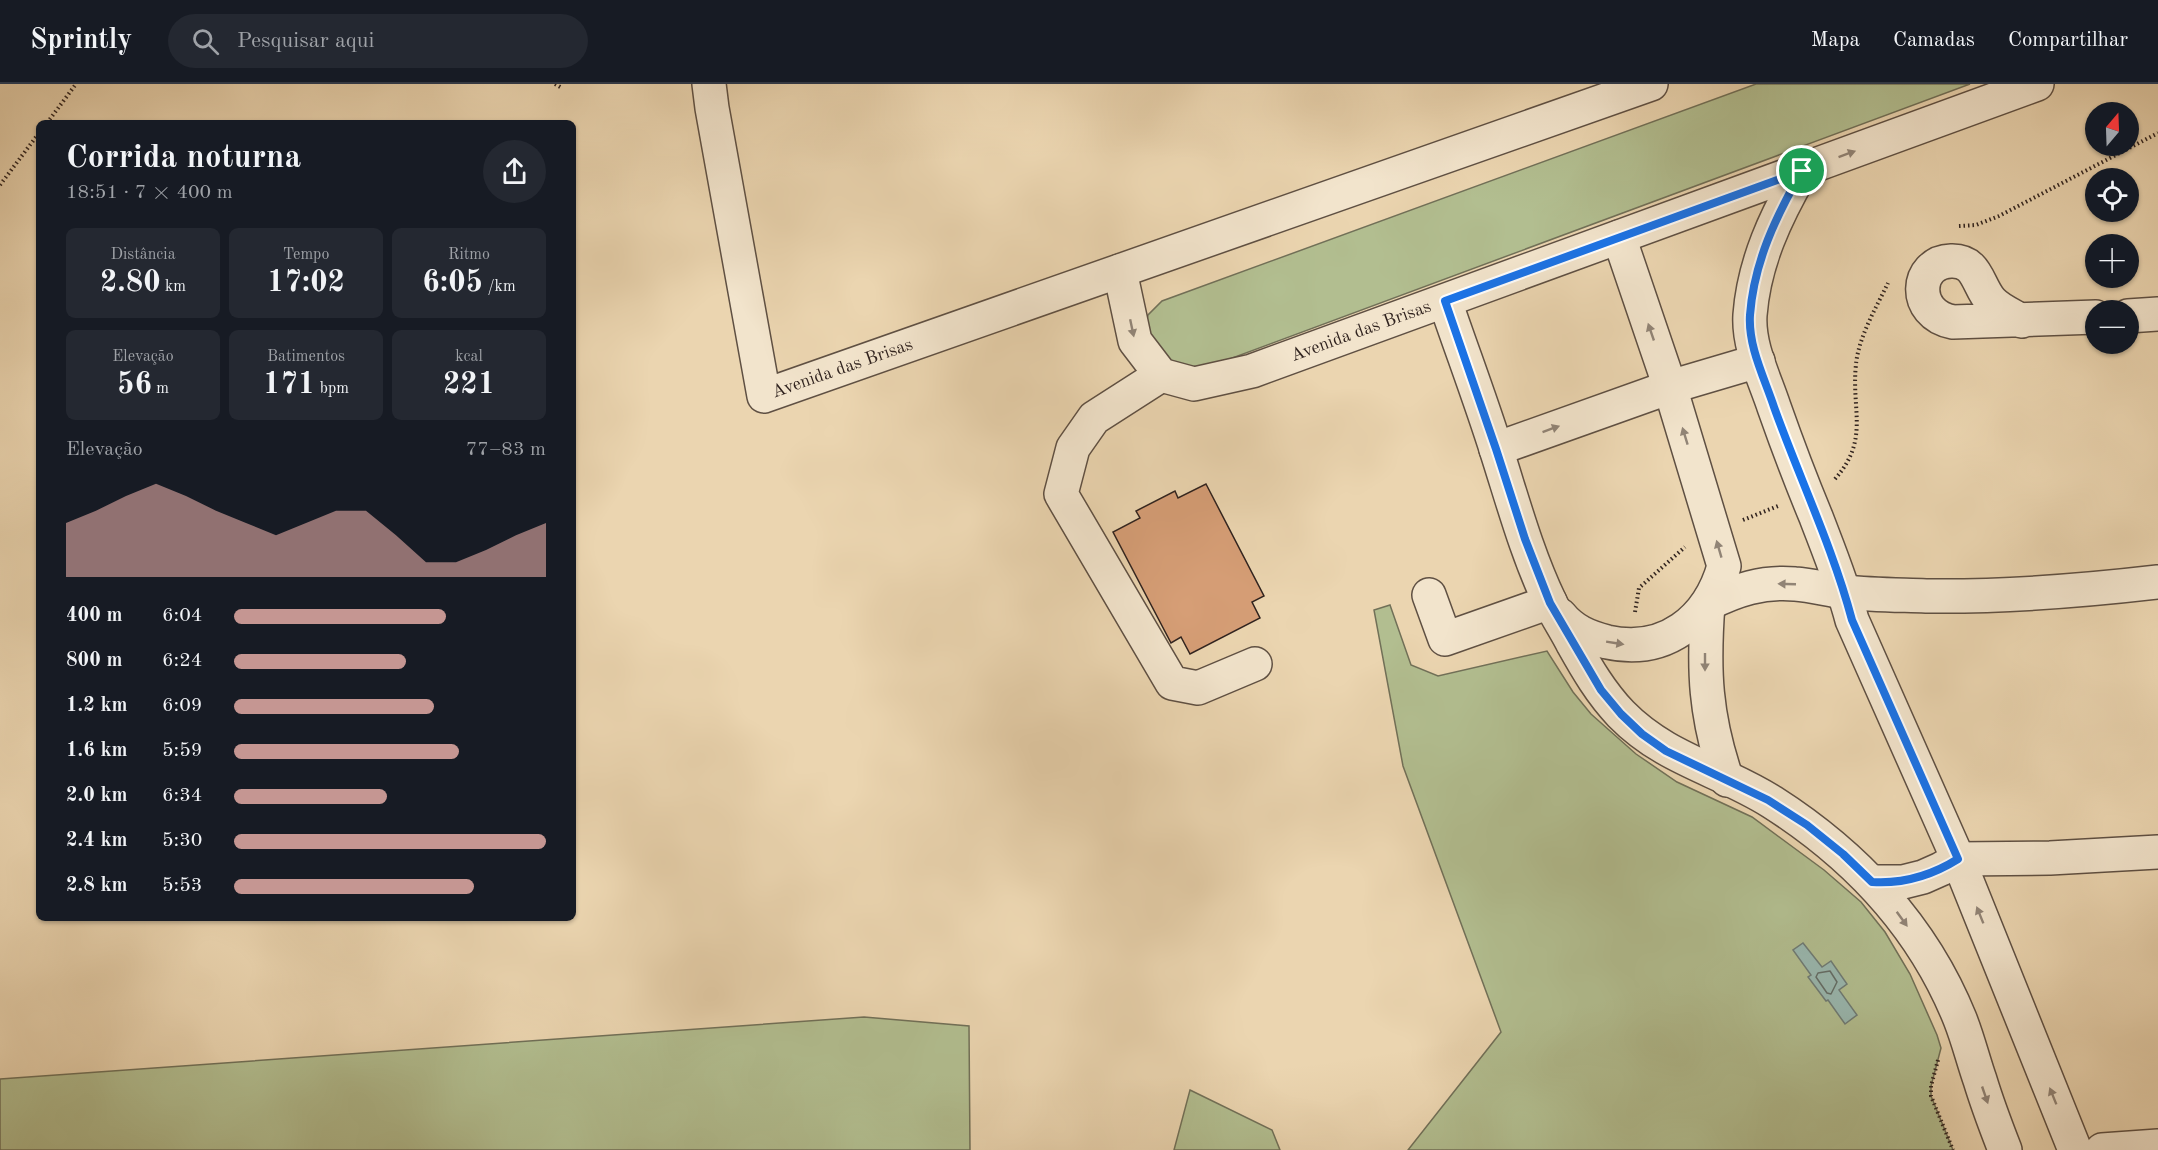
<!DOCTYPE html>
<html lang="pt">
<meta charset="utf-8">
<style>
body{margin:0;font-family:"Old Standard TT",serif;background:#242831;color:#f1f3f6;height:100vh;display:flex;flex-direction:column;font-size:22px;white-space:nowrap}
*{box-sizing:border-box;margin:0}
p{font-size:20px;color:#9ea1a6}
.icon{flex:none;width:33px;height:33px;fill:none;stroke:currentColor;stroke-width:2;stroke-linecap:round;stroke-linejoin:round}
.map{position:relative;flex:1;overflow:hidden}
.sheet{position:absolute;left:36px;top:36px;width:540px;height:801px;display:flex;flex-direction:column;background:#171b24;border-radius:9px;box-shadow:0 2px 4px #0004}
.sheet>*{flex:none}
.needle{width:39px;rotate:19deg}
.tools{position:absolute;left:2085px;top:18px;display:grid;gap:12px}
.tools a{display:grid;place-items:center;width:54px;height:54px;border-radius:50%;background:#171b24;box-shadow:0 2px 4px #0004;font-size:30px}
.pin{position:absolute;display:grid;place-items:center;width:51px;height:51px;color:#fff;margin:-26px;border:3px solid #fff;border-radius:50%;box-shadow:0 2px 6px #0007}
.round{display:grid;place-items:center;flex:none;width:63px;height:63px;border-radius:32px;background:#242831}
.summary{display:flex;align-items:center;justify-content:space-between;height:102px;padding:0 30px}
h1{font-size:33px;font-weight:600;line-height:45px}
.stats{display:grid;grid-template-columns:repeat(3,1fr);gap:9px;height:102px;padding:6px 30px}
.stats div{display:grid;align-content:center;border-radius:9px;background:#242831;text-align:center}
.stats b{font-size:30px;font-weight:600}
.stats small{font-size:16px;font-weight:400}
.stats p{font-size:16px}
.chart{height:168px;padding:12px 30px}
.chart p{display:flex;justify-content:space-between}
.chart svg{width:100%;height:108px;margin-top:6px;fill:#c59692;opacity:.7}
ul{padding:0 30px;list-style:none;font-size:20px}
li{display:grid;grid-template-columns:96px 72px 1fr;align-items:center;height:45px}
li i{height:15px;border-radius:8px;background:#c59692}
header{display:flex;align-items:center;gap:36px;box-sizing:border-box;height:84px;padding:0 30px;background:#171b24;border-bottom:2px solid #363941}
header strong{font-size:28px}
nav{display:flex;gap:33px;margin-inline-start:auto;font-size:21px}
.search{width:420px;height:54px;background:#242831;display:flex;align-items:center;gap:15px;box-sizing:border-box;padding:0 21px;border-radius:33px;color:#9ea1a6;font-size:22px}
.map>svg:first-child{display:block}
</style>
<header>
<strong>Sprintly</strong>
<div class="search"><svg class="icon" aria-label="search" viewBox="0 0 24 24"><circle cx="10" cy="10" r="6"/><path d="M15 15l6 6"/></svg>Pesquisar aqui</div>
<nav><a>Mapa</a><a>Camadas</a><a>Compartilhar</a></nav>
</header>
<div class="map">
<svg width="2158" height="1066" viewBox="0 0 2158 1066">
<rect width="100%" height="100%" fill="#ebd5b0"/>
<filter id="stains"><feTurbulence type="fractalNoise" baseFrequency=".00333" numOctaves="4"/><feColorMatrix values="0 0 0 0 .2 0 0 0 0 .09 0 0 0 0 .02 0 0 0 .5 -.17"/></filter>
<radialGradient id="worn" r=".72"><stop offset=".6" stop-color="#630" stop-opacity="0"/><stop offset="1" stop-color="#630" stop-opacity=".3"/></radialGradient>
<path fill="#b2be90" stroke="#717058" stroke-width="1.5" d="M1756 0H1970L1192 289H1185L1143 251 1148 231 1162 217Z
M1390 521 1411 581 1438 592 1547 567 1573 608 1591 630 1636 670 1677 698 1752 733 1824 786 1861 818 1885 848 1910 890 1937 951 1941 964 1931 1002V1012L1953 1066H1408L1501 948 1403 682 1374 526Z
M864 933 969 942 970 1066H0V995Z
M1190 1006 1272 1046 1280 1066H1174Z"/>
<path fill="#99b8b0" stroke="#6f7c76" stroke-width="1.5" d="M1803 859 1822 883 1831 877 1847 900 1839 906 1857 931 1845 940 1828 916 1826 917 1808 893 1811 891 1793 866Z"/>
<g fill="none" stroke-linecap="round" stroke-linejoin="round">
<path stroke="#646e68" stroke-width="1.5" d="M1830 887 1837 898 1831 910 1827 909 1816 893 1818 889Z"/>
</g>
<path fill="#d69e76" stroke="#30231f" stroke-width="1.5" d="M1206 400 1264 512 1252 518 1260 534 1190 570 1181 553 1171 559 1113 448 1140 434 1136 427 1175 407 1178 414Z"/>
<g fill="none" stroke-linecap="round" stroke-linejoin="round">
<g stroke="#5f5043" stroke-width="36">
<g id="minor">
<path id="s1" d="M709 0 712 24 764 312 1651 0"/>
<path d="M1802 87C1776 132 1754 178 1750 231 1748 262 1764 293 1774 323 1787 360 1801 397 1816 433 1829 467 1843 501 1852 536L1958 775 2075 1066"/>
<path id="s2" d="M1120 187 1135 257 1161 291 1194 300 1252 287 2037 0"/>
<path d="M1445 217C1462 267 1481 317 1497 368 1513 418 1527 470 1550 518 1557 533 1566 546 1573 560 1587 585 1601 609 1621 630 1666 676 1720 685 1772 718 1855 771 1923 843 1960 935 1968 955 1973 976 1980 996 1987 1019 1996 1043 2005 1066"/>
<path d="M2128 232 2158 230"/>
<path d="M2022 237C2012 231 1999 226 1991 217 1977 201 1978 176 1951 177 1915 178 1911 230 1953 238L2096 233"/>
<path d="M1161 291 1094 334 1073 364 1061 410 1172 599 1198 604 1255 580"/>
<path d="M1496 365 1670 303 1758 277"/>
<path d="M1429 511 1445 555 1550 518"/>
<path d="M1708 520C1736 506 1763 497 1795 500 1812 501 1828 506 1845 508 1871 511 1900 511 1926 512 2004 513 2081 507 2158 498"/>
<path d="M1708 520C1703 586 1705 632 1727 696"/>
<path d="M1560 531C1573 547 1588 553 1607 558 1665 571 1709 536 1724 482L1670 303 1619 153"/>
<path d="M1872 798H1903L1923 793 1941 785 1958 775 2050 774 2158 768"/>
<path d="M2102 1066 2158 1062"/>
</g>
</g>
<path stroke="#30231f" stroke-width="4" stroke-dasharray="1.5 3" stroke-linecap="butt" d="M555 0 562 4
M47 39 76 0
M0 101 39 49
M1959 142 1976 141 1999 132 2158 49
M1835 395C1870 355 1851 327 1856 280 1859 252 1876 224 1888 199
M1743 436 1778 422
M1635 528 1639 504 1685 463
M1938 976 1931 1002V1012L1953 1066"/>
<use href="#minor" stroke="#f2e4cc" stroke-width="33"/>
</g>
<defs><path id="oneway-solid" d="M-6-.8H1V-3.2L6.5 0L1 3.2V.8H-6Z" transform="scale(1.5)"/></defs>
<g fill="#918476">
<use href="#oneway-solid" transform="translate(1847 70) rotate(-20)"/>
<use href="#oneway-solid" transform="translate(1132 244) rotate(78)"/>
<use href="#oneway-solid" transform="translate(1651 248) rotate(-109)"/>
<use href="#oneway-solid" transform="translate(1551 345) rotate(-20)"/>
<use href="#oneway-solid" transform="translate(1685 352) rotate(-107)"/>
<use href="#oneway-solid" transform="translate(1719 465) rotate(-106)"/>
<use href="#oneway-solid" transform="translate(1787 500) rotate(-178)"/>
<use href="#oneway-solid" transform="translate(1615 559) rotate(9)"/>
<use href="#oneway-solid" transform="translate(1705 578) rotate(90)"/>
<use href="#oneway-solid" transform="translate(1980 831) rotate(-112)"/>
<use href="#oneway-solid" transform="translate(1902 835) rotate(54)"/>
<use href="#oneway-solid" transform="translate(1985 1011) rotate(71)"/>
<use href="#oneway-solid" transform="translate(2053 1012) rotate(-112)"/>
</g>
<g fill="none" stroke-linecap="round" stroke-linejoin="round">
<g stroke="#fff" stroke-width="12">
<path id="route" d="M1802 87C1776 132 1754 178 1750 231 1748 262 1764 293 1774 323 1799 393 1833 464 1852 536L1958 775C1931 792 1904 800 1872 798L1843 770 1807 741 1768 716 1666 667 1642 650 1621 630 1601 606 1550 519 1525 455 1496 365 1445 217Z"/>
</g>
<use href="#route" stroke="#1a73e8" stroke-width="8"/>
</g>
<g text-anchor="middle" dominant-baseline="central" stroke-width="4.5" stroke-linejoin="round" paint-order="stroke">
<g font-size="18" fill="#30231f" stroke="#f2e4cc">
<text stroke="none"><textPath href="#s2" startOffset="324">Avenida das Brisas</textPath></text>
<text stroke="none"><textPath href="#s1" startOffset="400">Avenida das Brisas</textPath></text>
</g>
</g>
<rect width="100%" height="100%" filter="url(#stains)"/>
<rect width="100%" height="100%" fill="url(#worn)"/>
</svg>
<div class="tools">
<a><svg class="needle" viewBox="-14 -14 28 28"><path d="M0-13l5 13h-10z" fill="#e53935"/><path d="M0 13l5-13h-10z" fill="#9ea1a6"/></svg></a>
<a><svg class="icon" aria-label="locate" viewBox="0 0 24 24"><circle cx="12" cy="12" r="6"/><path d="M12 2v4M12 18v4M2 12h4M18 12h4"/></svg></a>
<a>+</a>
<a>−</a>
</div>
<div class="pin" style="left:1802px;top:87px;background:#1e9e55"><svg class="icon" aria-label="arrive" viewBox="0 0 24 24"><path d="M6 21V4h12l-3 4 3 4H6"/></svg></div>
<section class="sheet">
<div class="summary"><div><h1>Corrida noturna</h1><p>18:51 · 7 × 400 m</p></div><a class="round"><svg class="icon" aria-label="share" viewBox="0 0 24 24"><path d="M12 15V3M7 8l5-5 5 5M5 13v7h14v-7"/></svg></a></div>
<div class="stats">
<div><p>Distância</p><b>2.80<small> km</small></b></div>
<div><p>Tempo</p><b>17:02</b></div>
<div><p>Ritmo</p><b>6:05<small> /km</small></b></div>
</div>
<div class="stats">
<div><p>Elevação</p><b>56<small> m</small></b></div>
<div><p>Batimentos</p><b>171<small> bpm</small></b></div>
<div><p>kcal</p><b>221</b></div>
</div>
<div class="chart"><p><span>Elevação</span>77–83 m</p>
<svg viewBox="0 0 160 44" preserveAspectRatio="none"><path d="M0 44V22L10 17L20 11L30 6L40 11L50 17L60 22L70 27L80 22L90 17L100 17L110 27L120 38L130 38L140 33L150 27L160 22V44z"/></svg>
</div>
<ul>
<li><b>400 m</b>6:04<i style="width:68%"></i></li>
<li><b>800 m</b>6:24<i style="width:55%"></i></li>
<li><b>1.2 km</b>6:09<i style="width:64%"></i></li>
<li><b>1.6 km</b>5:59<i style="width:72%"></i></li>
<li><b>2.0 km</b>6:34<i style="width:49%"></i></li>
<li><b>2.4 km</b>5:30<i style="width:100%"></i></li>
<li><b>2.8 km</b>5:53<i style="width:77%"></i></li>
</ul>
</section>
</div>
